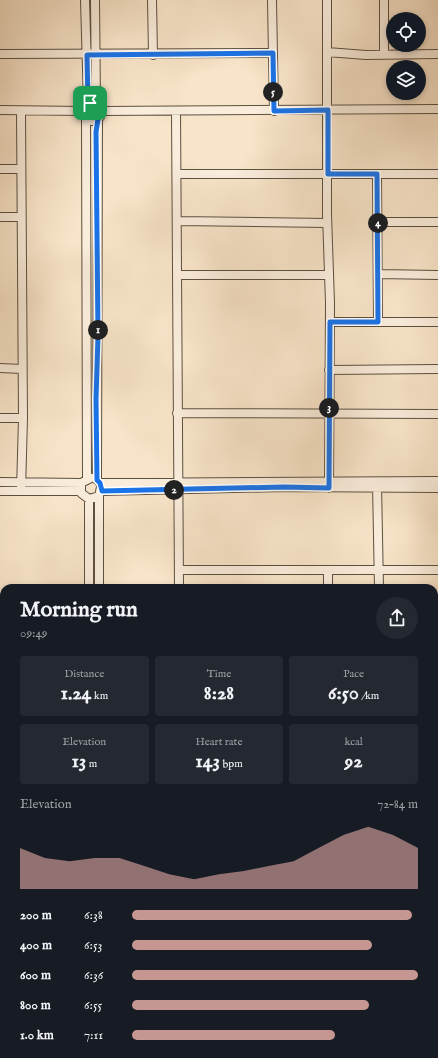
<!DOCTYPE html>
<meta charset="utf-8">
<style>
body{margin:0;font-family:"IM FELL English",serif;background:#242831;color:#f1f3f6;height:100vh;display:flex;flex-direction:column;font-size:15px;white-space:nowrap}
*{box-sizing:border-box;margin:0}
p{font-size:13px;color:#9ea1a6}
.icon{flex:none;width:22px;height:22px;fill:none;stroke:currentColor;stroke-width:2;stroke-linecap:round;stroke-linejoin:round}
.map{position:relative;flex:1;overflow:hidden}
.drawer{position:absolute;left:0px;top:584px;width:438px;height:474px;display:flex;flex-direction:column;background:#171b24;border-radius:12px 12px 0 0;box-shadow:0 2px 6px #0003}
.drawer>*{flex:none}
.buttons{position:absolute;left:386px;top:12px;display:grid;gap:8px}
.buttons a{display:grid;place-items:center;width:40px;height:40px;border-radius:50%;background:#171b24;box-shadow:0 2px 6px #0003;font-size:20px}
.pin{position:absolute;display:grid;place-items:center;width:34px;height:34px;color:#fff;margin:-17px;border-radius:8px;box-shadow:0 2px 6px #0006}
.km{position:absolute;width:20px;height:20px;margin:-10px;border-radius:50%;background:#222;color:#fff;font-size:11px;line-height:20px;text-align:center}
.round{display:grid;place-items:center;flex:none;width:42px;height:42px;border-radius:21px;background:#242831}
.head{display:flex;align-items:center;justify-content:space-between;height:68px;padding:0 20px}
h1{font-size:22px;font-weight:700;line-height:30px}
.metrics{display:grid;grid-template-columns:repeat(3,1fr);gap:6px;height:68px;padding:4px 20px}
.metrics div{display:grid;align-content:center;border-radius:4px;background:#242831;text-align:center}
.metrics b{font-size:20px;font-weight:700}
.metrics small{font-size:11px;font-weight:400}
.metrics p{font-size:11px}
.chart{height:112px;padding:8px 20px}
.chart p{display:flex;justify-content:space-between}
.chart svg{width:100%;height:72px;margin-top:4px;fill:#c59692;opacity:.7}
ul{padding:0 20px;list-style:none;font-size:13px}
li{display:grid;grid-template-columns:64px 48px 1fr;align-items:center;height:30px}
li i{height:10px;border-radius:5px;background:#c59692}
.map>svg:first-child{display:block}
</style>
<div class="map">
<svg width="438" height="1058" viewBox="0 0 438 1058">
<rect width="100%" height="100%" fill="#f8e4c9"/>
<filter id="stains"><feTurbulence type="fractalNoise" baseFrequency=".005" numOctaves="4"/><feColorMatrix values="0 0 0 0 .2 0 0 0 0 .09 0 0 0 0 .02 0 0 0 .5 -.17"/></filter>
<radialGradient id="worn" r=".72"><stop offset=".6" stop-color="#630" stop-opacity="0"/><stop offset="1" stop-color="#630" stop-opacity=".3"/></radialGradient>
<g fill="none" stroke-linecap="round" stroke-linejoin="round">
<g stroke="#5c5040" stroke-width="10">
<path id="minor" d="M85 0 88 104
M95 0 96 104
M152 0 153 55
M272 0 274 111
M327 0V214L330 303 329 488
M327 52 366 55 438 54
M0 54 273 53
M384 54V0
M0 110 83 111
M21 111 23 418 21 491
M101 111 438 109
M176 111 179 588
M86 119 92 121 100 117 101 111 96 104H88L83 111 86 119 87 479
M0 169H21
M177 174H438
M377 174 378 322
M0 217H21
M178 221 327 223
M378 222H438
M378 274 438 275
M177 275H329
M330 322H438
M0 368 22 369
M329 370 438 369
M177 413 438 414
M0 418H23
M97 480 98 119
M0 482 81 483 91 478
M81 483V493L89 499 99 496 101 487
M100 483 438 481
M377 484 379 588
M0 491H80
M102 491 284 487 438 488
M99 496V588
M89 499V588
M179 570H438
M328 570V588
M434 645H438
M434 721 438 720
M434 800H438
M0 835 4 836
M434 874H438
M0 921H4
M434 949 438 950
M434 1004H438
M0 1021H4
M96 1058V1054
M112 1058V1054
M269 1058V1054
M438 1058V1052"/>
</g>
<use href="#minor" stroke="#faeddc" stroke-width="8"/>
</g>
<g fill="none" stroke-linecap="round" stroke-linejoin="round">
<g stroke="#fff" stroke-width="8">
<path id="route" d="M273 53 274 111 328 110V174H377L378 322H330L329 488 284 487 102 491 100 483 97 480 96 399 98 336 96 132 98 119 101 111 96 104H88L87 55Z"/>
</g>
<use href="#route" stroke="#1a73e8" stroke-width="5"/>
</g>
<rect width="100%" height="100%" filter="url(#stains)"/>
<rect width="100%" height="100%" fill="url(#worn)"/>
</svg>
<div class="buttons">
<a><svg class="icon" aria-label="locate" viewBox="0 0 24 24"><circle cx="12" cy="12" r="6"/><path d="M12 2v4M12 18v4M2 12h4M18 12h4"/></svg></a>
<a><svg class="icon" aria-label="layers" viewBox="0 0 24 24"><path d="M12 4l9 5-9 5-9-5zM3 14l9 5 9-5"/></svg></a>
</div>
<div class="pin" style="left:90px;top:103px;background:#1e9e55"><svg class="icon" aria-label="arrive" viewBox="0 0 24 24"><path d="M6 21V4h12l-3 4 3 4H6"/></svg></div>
<b class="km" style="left:98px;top:330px">1</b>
<b class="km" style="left:174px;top:490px">2</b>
<b class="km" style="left:329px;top:408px">3</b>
<b class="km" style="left:378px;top:223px">4</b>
<b class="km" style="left:273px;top:92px">5</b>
<section class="drawer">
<div class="head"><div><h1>Morning run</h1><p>09:49</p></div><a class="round"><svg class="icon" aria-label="share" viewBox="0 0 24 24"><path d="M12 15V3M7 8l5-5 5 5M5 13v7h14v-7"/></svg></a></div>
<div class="metrics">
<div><p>Distance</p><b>1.24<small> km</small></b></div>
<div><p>Time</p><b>8:28</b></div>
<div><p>Pace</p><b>6:50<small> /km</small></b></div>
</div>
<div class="metrics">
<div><p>Elevation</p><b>13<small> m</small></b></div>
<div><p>Heart rate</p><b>143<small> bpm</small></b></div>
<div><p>kcal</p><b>92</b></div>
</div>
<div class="chart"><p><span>Elevation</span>72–84 m</p>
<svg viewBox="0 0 160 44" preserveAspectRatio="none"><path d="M0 44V19L10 25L20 27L30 25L40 25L50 30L60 35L70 38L80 35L90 33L100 30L110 27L120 19L130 11L140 6L150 11L160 19V44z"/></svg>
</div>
<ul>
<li><b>200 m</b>6:38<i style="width:98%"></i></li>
<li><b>400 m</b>6:53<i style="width:84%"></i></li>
<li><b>600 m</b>6:36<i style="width:100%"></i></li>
<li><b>800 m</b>6:55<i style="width:83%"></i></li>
<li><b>1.0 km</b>7:11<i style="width:71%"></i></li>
</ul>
</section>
</div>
